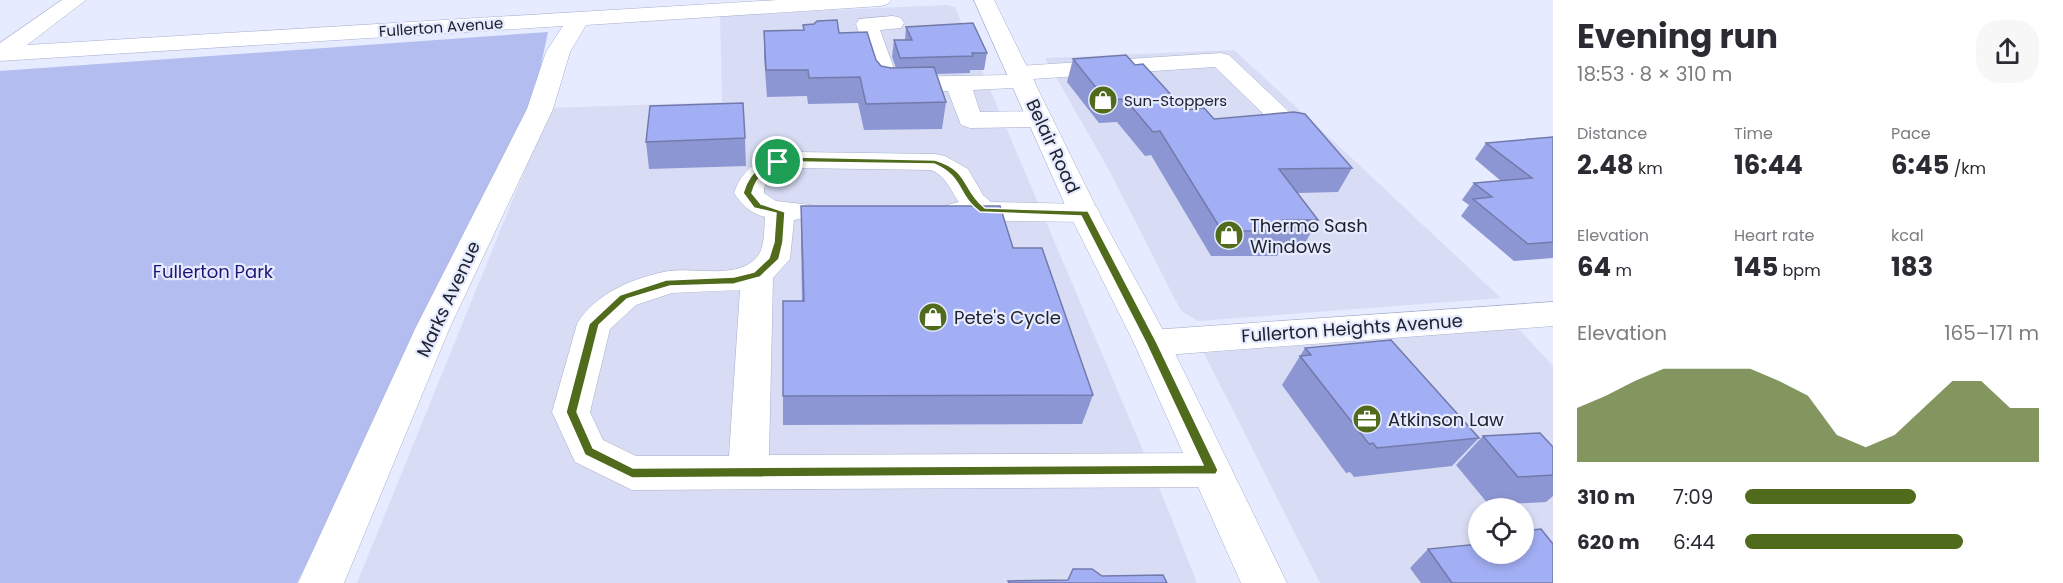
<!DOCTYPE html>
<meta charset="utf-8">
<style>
body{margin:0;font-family:Poppins,sans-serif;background:#f7f7f7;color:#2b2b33;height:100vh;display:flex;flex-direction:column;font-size:22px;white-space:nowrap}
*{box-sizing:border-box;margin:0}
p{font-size:20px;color:#7c7c81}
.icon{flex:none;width:33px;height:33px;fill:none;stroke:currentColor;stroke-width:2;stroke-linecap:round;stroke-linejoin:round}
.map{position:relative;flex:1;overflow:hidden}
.panel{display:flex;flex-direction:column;background:#fff;width:510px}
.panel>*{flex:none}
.fabs{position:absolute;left:1468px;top:498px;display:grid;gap:12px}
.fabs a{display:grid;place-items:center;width:66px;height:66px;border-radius:50%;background:#fff;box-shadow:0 3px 9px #0003;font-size:30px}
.pin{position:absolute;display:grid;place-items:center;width:51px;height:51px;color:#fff;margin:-26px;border:3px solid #fff;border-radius:50%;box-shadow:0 2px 6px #0007}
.round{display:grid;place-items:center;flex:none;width:63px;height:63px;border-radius:24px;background:#f7f7f7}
.headline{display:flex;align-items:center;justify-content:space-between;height:102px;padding:0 24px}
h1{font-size:33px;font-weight:700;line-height:45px}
.metrics{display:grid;grid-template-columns:repeat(3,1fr);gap:9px;height:102px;padding:6px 24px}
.metrics div{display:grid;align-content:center}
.metrics b{font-size:26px;font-weight:700}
.metrics small{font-size:16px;font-weight:400}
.metrics p{font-size:16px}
.chart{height:168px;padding:12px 24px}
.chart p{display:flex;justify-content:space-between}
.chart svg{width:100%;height:108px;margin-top:6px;fill:#516b1d;opacity:.7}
ul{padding:0 24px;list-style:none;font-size:20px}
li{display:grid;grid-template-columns:96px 72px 1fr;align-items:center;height:45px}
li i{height:15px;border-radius:8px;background:#516b1d}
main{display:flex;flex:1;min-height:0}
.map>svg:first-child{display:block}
</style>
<main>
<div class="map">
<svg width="1553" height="583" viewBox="0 0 1553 583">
<rect width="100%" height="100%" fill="#e6ebff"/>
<path fill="#d8ddf5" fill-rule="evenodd" d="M947 5 955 7 1167 507 1197 583H357L550 108 722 102 720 15Z
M1234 50 1342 149 1501 298 1198 321 1181 311 1109 170 1045 58Z
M1518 328 1553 366V583H1320L1204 353ZM1479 508H1524V554H1479Z"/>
<path fill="#b3bdf0" d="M548 32 532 107 297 583H0V71Z"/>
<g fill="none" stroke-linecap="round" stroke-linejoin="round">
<g stroke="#a7aecd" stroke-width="1">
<path id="minor" d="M62 0H86L27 45 778 0H891L888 4 881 6 586 25 570 52 553 109 450 327 344 583H298L416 327 527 109 546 52 563 26 0 61V43Z
M893 16 901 18 904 23 901 28 880 30 897 77 1008 75 1007 73 1011 68 1019 66 1221 53 1229 55 1306 128 1302 134 1293 136 1284 134 1215 67 1033 79 1035 82 1032 87 973 90 980 112 1040 111 1049 114 1053 119 1049 124 1040 127 970 128 961 125 948 91 888 92 879 90 876 85 856 24 859 19Z
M796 152 935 154 945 156 968 169 983 195 991 202 1085 204 1096 207 1100 213 1096 219 1085 222 957 220 947 217 942 211 947 205 959 202C949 188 947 177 931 170L796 168C781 170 763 176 764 193L776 201 811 205 816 211 811 217 794 220 790 259 773 278 769 455 1212 453 1226 458 1232 470 1226 482 1212 487 632 490 575 462 552 412 577 324C595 293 635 277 669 271 697 267 737 280 757 257 765 248 764 229 765 217 750 213 742 205 734 193 744 163 767 155 796 152ZM740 290 729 456H636L603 440 590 412 610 329 636 305 672 293Z
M1553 302V326L1152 356 1140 352 1134 343 1140 334 1152 330Z"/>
</g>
<g stroke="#a7aecd" stroke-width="1">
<path id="major" d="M974 0H994L1096 207 1170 343 1287 583H1241L1134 343 1066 207Z"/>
</g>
<use href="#minor" fill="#fff" fill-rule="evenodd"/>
<use href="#major" fill="#fff" fill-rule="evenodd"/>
</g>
<path fill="#8c96d2" d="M803 25 839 33 876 60 881 66 891 68H896L892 57 894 40H905L906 27 987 53 984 70H970V73L936 74 946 102 942 129 864 130 858 103 808 104 807 96 767 97 764 57V31L803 30Z
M1073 59 1135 65 1185 110 1214 119 1352 168 1338 192 1297 193 1318 220 1304 245H1283L1277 256H1211L1151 155 1145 156 1117 122 1099 123 1067 82Z
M1553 137V258L1514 261 1461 216 1469 205 1462 200 1474 183 1501 181 1475 159 1486 143Z
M745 138 746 166 649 169 646 142Z
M801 206 1013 248 1093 395 1082 424 783 425V301H802L801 235Z
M1305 348 1479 438 1452 466 1354 477 1350 472 1346 473 1282 385Z
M1483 436 1553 447V496L1546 502 1489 505 1456 465Z
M1428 549 1553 583H1421L1410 568Z"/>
<path fill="#a3aff4" stroke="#727aab" stroke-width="1.5" d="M837 20 839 33 867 32 876 60 881 66 891 68 934 67 946 102 866 104 860 77 809 78 808 70H766L764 31 804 30 803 25 814 24 817 21Z
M973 23 987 53H972L973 56 900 58 894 40H912L906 27Z
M1126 55 1135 65 1143 64 1185 110 1204 108 1214 119 1294 112 1305 114 1352 168 1279 169 1318 220H1283L1291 231H1222L1160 131 1153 132 1125 99 1106 100 1073 59Z
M743 103 745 138 646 142 650 106Z
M1553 137V242L1528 244 1473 199 1492 197 1474 183 1532 178 1486 143Z
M801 206H1000L1013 248H1042L1093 395 783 396V301H804Z
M1391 340 1479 438 1377 448 1373 443 1369 444 1300 356 1311 355 1305 348Z
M1540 433 1553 447V475L1518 477 1483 436Z
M1541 529 1553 544V583H1452L1428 549 1479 544V554H1524V531Z
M1073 569H1092L1102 576 1163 575 1167 583H1009L1008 581 1068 580Z"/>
<path fill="#516b1d" stroke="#fff" stroke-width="1.5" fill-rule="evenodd" d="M796 157 935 160C971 171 961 189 985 208L1088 211 1157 343 1218 470 1216 474 632 478 585 455 566 412 589 324 620 295 666 280 734 277 754 272 769 258 774 242 776 213 754 208 743 193C751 165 770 160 796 157ZM796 162 934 164C964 177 957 195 980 212L1081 216 1146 343 1203 465 633 468 593 448 577 412 599 325 627 299 670 286 734 284 760 277 779 259 783 242 785 212 761 204 752 193C758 170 775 164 796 162Z"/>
<defs>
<g id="shop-disc" transform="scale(1.5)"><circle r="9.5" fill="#516b1d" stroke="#e6ebff"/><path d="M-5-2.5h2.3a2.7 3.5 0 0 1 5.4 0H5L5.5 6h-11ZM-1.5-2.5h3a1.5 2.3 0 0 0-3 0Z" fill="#fff"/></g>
<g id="office-disc" transform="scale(1.5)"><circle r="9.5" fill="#516b1d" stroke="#e6ebff"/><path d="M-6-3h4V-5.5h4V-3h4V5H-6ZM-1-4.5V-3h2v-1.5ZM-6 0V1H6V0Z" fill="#fff"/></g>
</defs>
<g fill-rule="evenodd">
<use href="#shop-disc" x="1103" y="100"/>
<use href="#shop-disc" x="1229" y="235"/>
<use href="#shop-disc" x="933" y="317"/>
<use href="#office-disc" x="1367" y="419"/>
</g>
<g text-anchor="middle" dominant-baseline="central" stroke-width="4.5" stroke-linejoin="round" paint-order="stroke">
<g font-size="15" fill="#20222e" stroke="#e6ebff">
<text transform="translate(441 27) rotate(-4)">Fullerton Avenue</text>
</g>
<g font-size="15" fill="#20222e" stroke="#e6ebff" text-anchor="start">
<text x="1124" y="100">Sun-Stoppers</text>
</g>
<g font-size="18" fill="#20222e" stroke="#e6ebff">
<text transform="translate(1053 146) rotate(65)">Belair Road</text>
<text transform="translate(448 299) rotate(-65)">Marks Avenue</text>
<text transform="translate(1352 328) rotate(-4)">Fullerton Heights Avenue</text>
</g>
<g font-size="18" fill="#20222e" stroke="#e6ebff" text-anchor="start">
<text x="1250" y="225">Thermo Sash<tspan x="1250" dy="21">Windows</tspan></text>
<text x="954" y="317">Pete's Cycle</text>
<text x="1388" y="419">Atkinson Law</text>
</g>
<g font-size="18" fill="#201678" stroke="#e6ebff">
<text x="213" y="271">Fullerton Park</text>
</g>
</g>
</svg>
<div class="fabs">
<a><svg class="icon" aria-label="locate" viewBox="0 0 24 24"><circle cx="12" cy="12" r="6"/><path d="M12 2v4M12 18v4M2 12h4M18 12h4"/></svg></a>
</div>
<div class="pin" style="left:778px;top:162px;background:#1e9e55"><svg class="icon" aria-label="arrive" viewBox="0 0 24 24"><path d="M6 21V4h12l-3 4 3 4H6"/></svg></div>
</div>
<section class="panel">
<div class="headline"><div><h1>Evening run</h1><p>18:53 · 8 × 310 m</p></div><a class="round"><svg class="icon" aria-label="share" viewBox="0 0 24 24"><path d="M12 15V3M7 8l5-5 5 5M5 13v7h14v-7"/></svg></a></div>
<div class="metrics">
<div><p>Distance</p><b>2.48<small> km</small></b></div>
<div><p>Time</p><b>16:44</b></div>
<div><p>Pace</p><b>6:45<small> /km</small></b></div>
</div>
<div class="metrics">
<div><p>Elevation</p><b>64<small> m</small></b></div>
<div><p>Heart rate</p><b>145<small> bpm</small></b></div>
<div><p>kcal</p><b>183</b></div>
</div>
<div class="chart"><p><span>Elevation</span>165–171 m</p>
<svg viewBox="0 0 160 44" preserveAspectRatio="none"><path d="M0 44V22L10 17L20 11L30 6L40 6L50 6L60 6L70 11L80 17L90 33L100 38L110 33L120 22L130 11L140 11L150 22L160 22V44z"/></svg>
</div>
<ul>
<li><b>310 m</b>7:09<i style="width:58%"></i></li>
<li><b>620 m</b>6:44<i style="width:74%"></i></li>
</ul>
</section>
</main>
